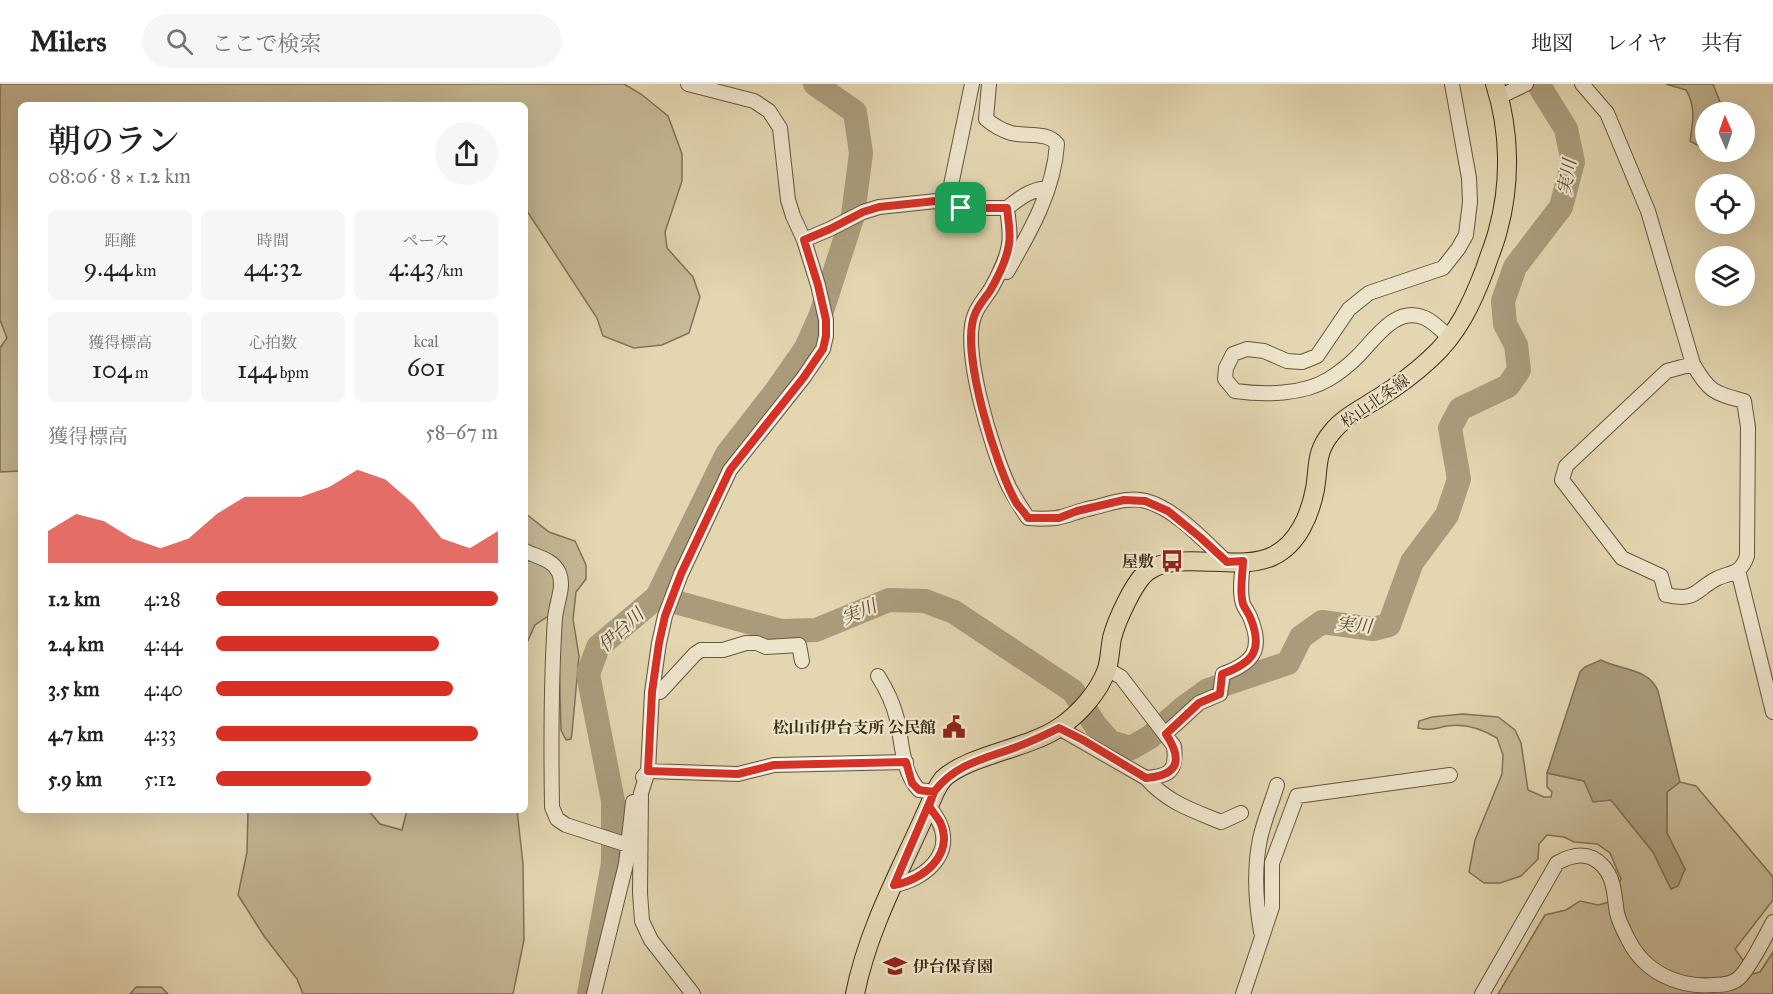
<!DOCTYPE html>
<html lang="ja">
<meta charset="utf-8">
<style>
body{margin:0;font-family:"IM FELL Great Primer","Noto Serif JP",serif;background:#f6f6f6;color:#222;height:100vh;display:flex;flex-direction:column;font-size:22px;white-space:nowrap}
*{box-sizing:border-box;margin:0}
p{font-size:20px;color:#767676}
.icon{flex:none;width:33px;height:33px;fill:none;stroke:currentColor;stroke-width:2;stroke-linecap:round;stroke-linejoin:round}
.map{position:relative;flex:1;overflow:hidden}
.side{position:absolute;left:18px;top:18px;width:510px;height:711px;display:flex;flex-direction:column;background:#fff;border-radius:9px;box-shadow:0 6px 24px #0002}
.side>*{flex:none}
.needle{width:39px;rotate:358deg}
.fabs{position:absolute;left:1695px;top:18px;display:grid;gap:12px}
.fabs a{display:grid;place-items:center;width:60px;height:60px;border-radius:50%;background:#fff;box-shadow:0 6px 24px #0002;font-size:30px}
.pin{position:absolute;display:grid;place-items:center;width:51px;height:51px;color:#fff;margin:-26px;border-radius:12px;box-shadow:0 3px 9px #0006}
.round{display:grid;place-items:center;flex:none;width:63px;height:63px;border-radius:32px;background:#f6f6f6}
.overview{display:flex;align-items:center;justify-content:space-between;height:102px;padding:0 30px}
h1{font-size:33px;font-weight:600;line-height:45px}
.stats{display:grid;grid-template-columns:repeat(3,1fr);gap:9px;height:102px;padding:6px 30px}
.stats div{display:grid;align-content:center;border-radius:9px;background:#f6f6f6;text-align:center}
.stats b{font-size:26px;font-weight:600}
.stats small{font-size:16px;font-weight:400}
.stats p{font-size:16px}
.chart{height:168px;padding:12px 30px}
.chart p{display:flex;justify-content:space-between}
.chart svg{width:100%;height:108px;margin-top:6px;fill:#d93025;opacity:.7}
ul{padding:0 30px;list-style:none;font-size:20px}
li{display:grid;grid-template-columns:96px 72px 1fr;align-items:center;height:45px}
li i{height:15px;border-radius:8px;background:#d93025}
header{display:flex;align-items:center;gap:36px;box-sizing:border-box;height:84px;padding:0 30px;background:#fff;border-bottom:2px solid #e0e0e0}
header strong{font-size:28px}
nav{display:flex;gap:33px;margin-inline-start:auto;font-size:21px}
.search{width:420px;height:54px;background:#f6f6f6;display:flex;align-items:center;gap:15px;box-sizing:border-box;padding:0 21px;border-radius:33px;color:#767676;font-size:22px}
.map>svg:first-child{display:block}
</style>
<header>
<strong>Milers</strong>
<div class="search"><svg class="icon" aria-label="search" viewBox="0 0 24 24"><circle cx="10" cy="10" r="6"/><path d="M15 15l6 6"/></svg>ここで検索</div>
<nav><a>地図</a><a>レイヤ</a><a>共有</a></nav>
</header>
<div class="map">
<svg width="1773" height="910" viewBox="0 0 1773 910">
<rect width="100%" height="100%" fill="#e3d6b0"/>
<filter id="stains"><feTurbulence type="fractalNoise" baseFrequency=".00333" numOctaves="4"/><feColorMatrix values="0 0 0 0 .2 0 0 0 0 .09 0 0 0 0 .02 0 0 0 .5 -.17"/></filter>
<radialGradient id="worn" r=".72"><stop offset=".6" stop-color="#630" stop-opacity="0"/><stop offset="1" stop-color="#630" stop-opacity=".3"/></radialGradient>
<path fill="#c6b996" stroke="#807256" stroke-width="1.5" d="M0 0H624L641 10 668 32 682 70V97L665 148 667 164 693 193 700 213 689 249 662 261 634 264 603 252 597 234 525 124V21H21V387L0 388V264L7 254 0 236Z
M1666 0H1713L1720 18V28H1706L1705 62 1701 63 1690 57C1693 39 1696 22 1686 6Z
M525 429 549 448 575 457 586 481V495L576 508 573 535 579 572 572 649 571 655 566 656 561 646 558 534 550 531 535 541 525 563Z
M1463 630 1498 633 1515 646 1521 659 1528 706 1544 713H1551L1552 708 1547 703V689L1584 697 1611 716 1653 768 1671 805 1685 785 1667 749V708L1680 698 1696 702 1773 793V816L1735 865 1753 890 1760 888 1773 868V910H1498L1545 831 1566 826 1580 817 1598 821 1609 818 1621 795 1610 769 1597 760 1574 758 1564 753 1547 751 1539 760 1538 775 1521 792 1500 799H1484L1469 788 1475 756 1502 690 1503 671 1497 654C1482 645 1465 639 1447 642 1436 644 1430 647 1418 644L1419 637 1432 633Z
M248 726H368L380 740 402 746 407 726H517L523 780 524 856 513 910H303L297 895 264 852 238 811 247 768Z
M136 903H161L168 910H130Z"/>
<path fill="#aa9c7b" stroke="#7e6f52" stroke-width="1.5" d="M1601 576C1619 586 1649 584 1658 607L1680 698 1667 708V749L1685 785 1678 802 1671 805 1653 768 1611 716 1593 718 1584 697 1547 689 1580 588 1585 583Z"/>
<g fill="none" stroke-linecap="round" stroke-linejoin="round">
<path stroke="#aa9c7b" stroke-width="24" d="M657 513 781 547 816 546 889 516 925 517 954 528 1073 607 1096 642 1110 658 1131 664 1150 653 1182 625 1208 606 1288 579 1301 553 1322 538 1373 545 1389 541 1412 478 1447 431 1459 395 1450 344 1460 325 1508 302 1519 286 1516 261 1505 240 1503 217 1515 183 1561 123 1573 78 1566 45 1538 0
M589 910 613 779V717L588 590 598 563 657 513 727 370 776 307 806 264 821 230 853 131 861 69 855 28 815 0"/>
<g stroke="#65563c" stroke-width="16">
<path id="minor" d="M688 0 754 17 769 27 780 44 788 116 793 132 804 156 818 201 826 236V252L823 265 804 293 730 386 681 490 665 532 659 559 652 608 648 687 641 709 640 809 642 837 651 856 693 910
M989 0 986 35C993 41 1001 46 1011 49 1026 53 1047 47 1057 60 1054 107 1030 148 1007 188
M1582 0 1607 29 1648 127 1693 280C1709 308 1714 309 1744 317L1748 343 1747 472C1741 490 1732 488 1718 494 1695 505 1698 518 1666 511L1661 492 1622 474 1562 396 1566 382 1667 287 1693 280
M1499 13 1526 0
M946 116 951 101 972 0
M1007 124C1021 113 1030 106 1047 104
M804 156 830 145 863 128 879 123 946 116 961 124H1007C1008 135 1011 149 1009 160 1007 175 999 190 992 203 987 212 979 220 975 230 960 264 993 369 1009 403 1015 414 1021 424 1028 434 1038 435 1047 435 1056 434 1068 432 1080 426 1092 424 1109 420 1129 412 1146 417 1176 425 1205 458 1227 478
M1450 254C1442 247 1434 238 1425 234 1396 221 1375 255 1358 272 1350 280 1339 289 1329 295 1303 311 1264 311 1235 307L1225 295 1226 284 1233 270 1247 265 1264 267 1287 277 1302 278 1317 272 1349 225 1369 209 1443 184 1458 165 1466 151 1470 118 1469 94 1452 0
M525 467C537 473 553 475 559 489 565 502 556 520 555 534 551 595 551 662 552 723L557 735 566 741 628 761
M1738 486 1773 628
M878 592C887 606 893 619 897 635 902 658 902 688 919 706L935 708
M652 608H660L695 570 701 566H723L746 559H757L766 563 799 561 802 577
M1059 644 1146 694C1170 692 1177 687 1174 662L1121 593 1107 585
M1165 650 1199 619 1220 610 1223 590C1253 579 1264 566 1250 533 1248 528 1245 525 1243 520 1239 507 1242 490 1243 477
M643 693 648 687 738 690 774 681 906 678
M1146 694C1168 719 1192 726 1221 738L1241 729
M894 801C923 796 955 771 939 738 937 733 932 727 929 722
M1261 848C1256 819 1254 784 1260 755 1264 736 1272 718 1277 701
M594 910 626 780 633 718
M1243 910 1272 823V779L1297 712 1450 691
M1482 910 1557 779C1573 770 1589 767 1603 782 1615 795 1614 812 1617 829 1619 838 1624 847 1628 855 1644 888 1678 904 1714 901 1724 901 1733 900 1740 893 1751 882 1765 853 1773 838"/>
</g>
<g stroke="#3b2c15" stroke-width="20">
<path id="major" d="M855 910C869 839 907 775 935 708 937 704 940 699 943 695 968 671 1028 665 1060 643 1079 630 1099 608 1107 585 1110 575 1110 564 1112 554 1116 538 1134 497 1148 487 1179 465 1240 489 1273 472 1298 460 1310 431 1315 405 1319 382 1315 368 1332 348 1343 334 1361 325 1377 315 1396 303 1414 290 1430 275 1458 250 1472 219 1485 185 1489 172 1495 159 1498 146 1511 99 1510 46 1495 0"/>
</g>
<use href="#minor" stroke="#ede4cc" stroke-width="14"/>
<use href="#major" stroke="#e3d6b0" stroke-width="18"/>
</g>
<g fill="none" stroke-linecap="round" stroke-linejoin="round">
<g stroke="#fff" stroke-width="12">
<path id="route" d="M961 124 945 116 879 123 863 128 830 145 804 156 818 201 826 236V252L823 265 804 293 730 386 681 490 665 532 659 559 652 608 648 687 738 690 774 681 906 678 912 699 919 706 934 708 929 722C932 727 937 733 940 738 955 771 923 796 894 801L934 708C953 682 982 675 1011 665 1028 659 1043 652 1059 644L1083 656 1146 694C1179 691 1183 676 1166 650L1199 619 1220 610 1222 590C1253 579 1264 566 1250 533 1248 528 1245 525 1243 520 1239 507 1243 490 1243 477L1227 478 1201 454 1168 427 1145 417 1124 416 1077 427 1059 434H1028C1025 429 1021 425 1017 420 997 386 959 266 975 230 978 222 985 214 990 207 998 193 1007 176 1009 160 1011 149 1008 135 1007 124H961"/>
</g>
<use href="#route" stroke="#d93025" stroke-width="8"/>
</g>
<defs>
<g id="bus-bare" transform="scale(1.8)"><path d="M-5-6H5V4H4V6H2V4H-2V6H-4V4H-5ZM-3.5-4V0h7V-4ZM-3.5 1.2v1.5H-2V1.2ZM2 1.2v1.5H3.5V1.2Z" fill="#8f2418" stroke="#ede4cc" stroke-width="2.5" paint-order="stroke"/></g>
<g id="civic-bare" transform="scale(1.8)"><path d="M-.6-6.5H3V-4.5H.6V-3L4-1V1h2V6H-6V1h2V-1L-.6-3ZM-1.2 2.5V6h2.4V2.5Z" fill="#8f2418" stroke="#ede4cc" stroke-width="2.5" paint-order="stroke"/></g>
<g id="school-bare" transform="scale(1.8)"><path d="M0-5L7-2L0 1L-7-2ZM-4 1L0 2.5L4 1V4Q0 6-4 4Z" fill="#8f2418" stroke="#ede4cc" stroke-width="2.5" paint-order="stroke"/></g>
</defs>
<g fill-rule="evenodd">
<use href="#bus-bare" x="1172" y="477"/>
<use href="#civic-bare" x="954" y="643"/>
<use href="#school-bare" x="895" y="882"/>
</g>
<g text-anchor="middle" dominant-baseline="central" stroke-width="4.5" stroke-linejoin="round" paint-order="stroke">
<g font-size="16" fill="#3b2c15" stroke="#ede4cc">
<text transform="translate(1375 317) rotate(-35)">松山北条線</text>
</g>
<g font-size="16" font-weight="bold" fill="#3b2c15" stroke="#ede4cc" text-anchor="end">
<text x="1154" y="477">屋敷</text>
<text x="936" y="643">松山市伊台支所 公民館</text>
<text x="913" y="882" text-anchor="start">伊台保育園</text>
</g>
<g font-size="18" font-style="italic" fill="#57482e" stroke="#ede4cc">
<text transform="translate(1567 93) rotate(-81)">実川</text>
<text transform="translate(859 528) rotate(-23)">実川</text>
<text transform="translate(1354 541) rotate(5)">実川</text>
<text transform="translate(621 546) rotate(-43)">伊台川</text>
</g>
</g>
<rect width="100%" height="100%" filter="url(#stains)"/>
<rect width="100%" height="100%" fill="url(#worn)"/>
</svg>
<div class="fabs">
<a><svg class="needle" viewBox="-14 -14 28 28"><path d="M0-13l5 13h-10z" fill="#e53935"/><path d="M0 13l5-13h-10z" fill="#767676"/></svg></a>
<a><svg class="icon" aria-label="locate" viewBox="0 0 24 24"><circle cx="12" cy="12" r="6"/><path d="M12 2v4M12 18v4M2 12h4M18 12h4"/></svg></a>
<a><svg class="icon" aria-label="layers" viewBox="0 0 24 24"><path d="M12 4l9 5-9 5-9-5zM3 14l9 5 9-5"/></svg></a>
</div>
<div class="pin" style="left:961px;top:124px;background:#1e9e55"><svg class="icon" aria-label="arrive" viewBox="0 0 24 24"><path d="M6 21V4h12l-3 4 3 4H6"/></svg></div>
<section class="side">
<div class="overview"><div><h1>朝のラン</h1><p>08:06 · 8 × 1.2 km</p></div><a class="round"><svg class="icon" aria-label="share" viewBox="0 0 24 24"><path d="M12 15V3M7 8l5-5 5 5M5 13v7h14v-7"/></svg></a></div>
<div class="stats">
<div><p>距離</p><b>9.44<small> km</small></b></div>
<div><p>時間</p><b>44:32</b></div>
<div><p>ペース</p><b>4:43<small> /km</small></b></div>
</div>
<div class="stats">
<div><p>獲得標高</p><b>104<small> m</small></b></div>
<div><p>心拍数</p><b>144<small> bpm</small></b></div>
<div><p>kcal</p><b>601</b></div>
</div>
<div class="chart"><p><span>獲得標高</span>58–67 m</p>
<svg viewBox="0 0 160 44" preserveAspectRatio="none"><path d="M0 44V31L10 24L20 27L30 34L40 38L50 34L60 24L70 17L80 17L90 17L100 13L110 6L120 10L130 20L140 34L150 38L160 31V44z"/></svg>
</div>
<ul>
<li><b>1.2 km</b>4:28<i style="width:100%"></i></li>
<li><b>2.4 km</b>4:44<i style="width:79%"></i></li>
<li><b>3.5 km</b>4:40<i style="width:84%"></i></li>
<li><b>4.7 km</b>4:33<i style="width:93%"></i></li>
<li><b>5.9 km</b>5:12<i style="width:55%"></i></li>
</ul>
</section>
</div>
